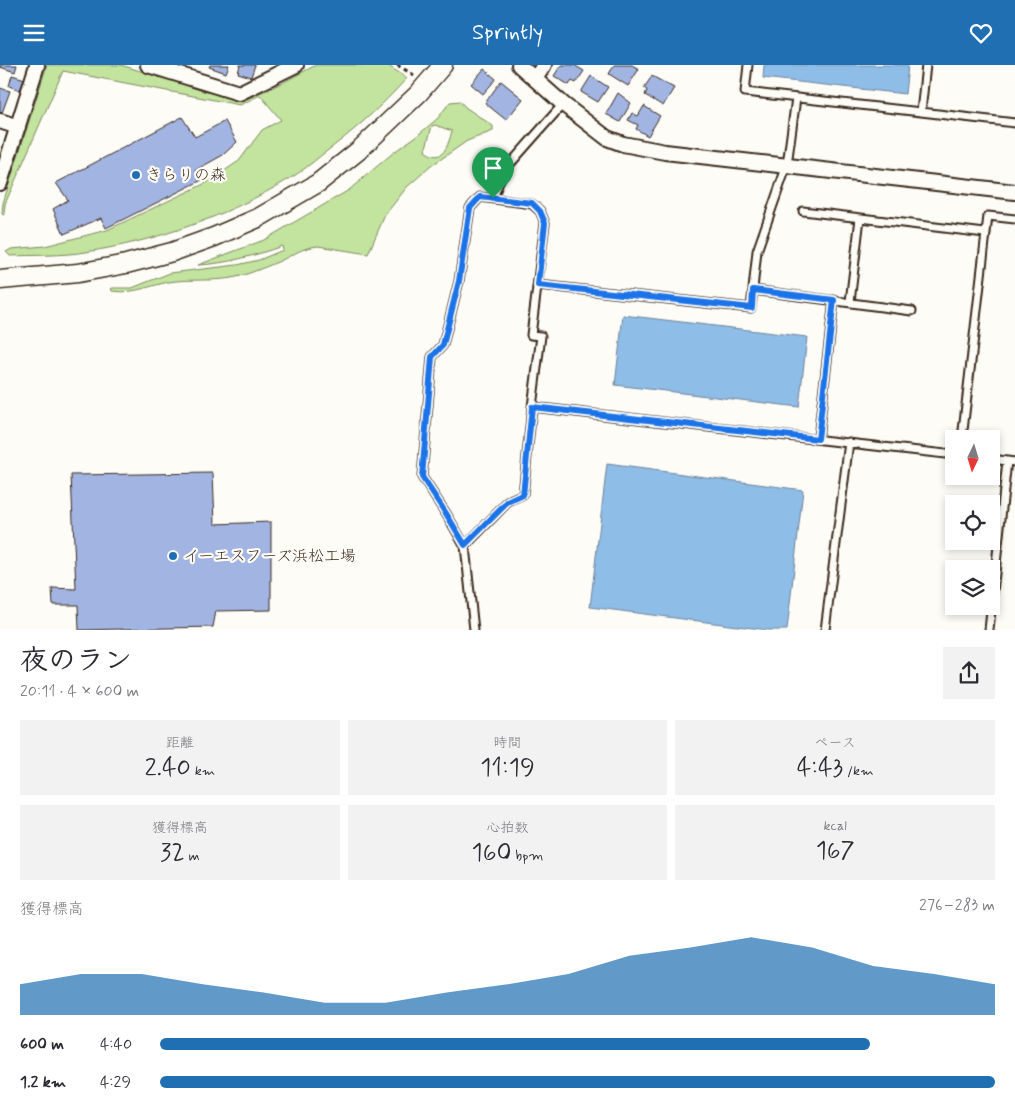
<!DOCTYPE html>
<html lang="ja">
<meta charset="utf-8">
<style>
body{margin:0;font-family:Mynerve,"Klee One",sans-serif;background:#f2f2f3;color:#2b2b33;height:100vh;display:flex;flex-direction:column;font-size:19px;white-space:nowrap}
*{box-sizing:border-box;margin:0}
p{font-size:16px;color:#7c7c81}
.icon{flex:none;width:28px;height:28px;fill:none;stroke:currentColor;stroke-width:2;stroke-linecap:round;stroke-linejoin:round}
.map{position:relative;height:565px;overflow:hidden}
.drawer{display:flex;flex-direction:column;background:#fff;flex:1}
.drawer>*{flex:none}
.needle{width:32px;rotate:184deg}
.controls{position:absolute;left:945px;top:365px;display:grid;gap:10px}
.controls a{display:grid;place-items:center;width:55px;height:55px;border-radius:0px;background:#fff;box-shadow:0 2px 8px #0003;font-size:25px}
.pin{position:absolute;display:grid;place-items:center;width:42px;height:42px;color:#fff;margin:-51px -21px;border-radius:50% 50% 50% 0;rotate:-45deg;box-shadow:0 0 5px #0007}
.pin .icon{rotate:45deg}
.round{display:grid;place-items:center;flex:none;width:52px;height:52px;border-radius:0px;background:#f2f2f3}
.overview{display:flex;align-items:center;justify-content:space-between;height:85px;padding:0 20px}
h1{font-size:28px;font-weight:600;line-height:38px}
.figures{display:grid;grid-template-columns:repeat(3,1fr);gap:8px;height:85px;padding:5px 20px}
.figures div{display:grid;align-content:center;border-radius:0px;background:#f2f2f3;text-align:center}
.figures b{font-size:25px;font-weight:600}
.figures small{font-size:14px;font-weight:400}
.figures p{font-size:14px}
.chart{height:140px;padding:10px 20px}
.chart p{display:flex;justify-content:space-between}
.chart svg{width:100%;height:90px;margin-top:5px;fill:#1f6fb2;opacity:.7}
ul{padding:0 20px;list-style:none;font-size:16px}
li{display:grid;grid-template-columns:80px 60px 1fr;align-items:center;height:38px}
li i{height:12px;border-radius:6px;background:#1f6fb2}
header{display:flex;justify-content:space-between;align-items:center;height:65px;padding:0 20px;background:#1f6fb2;color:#fff;font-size:22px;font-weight:600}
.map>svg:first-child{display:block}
</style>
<header><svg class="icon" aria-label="menu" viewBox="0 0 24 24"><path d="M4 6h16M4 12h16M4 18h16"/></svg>Sprintly<svg class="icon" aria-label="heart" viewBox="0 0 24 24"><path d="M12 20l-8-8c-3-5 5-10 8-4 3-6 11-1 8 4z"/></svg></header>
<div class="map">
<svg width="1015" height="565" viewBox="0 0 1015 565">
<rect width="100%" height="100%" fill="#fdfcf7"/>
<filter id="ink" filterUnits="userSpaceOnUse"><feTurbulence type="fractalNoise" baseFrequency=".02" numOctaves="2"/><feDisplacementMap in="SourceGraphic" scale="10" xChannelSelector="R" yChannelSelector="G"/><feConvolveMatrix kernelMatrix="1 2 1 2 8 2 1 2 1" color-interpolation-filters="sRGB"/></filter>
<g filter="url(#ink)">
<path fill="#c2e49e" stroke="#7e875e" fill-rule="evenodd" d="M47 0H121L240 37 282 18 316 0H387L407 13C382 41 354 66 323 89 312 98 301 107 289 114 228 151 157 176 86 187 61 191 35 190 10 191L6 187 11 184 45 181 107 165 206 118 239 96 262 65 281 55 260 30 240 40 63 6 5 139 4 150 2 149 3 138Z
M460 36 465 42 493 61V66L467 76 431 101 407 122 385 150 368 189 318 181C301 183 295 189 280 196 268 201 256 206 244 210 223 217 198 214 176 216 154 218 135 230 112 226L111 223H132L170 208 237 200 259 195 283 185 282 181C257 190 225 199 198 200L264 175 349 125 394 87 418 70 438 53 450 37ZM435 60 452 66C448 80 443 100 425 86L432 61Z"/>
<path fill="#8ebde8" stroke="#6d8297" d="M764 0H908L905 29 763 13Z
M623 250 807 272 799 342 615 320Z
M607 399 803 425 787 565H768L590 542Z"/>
<path fill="#a1b4e2" stroke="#3b2a1e" d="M17 0 15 7 0 2V0Z
M210 0H229L226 8 209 2Z
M240 0H255L251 12 238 8Z
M561 0H574L584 6 576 18 572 16 569 20 554 11Z
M614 0H632L639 4 628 21 609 9Z
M484 4 496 14 483 29 471 19Z
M12 10 25 14 20 25 9 21Z
M591 11 608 22 598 37 581 27Z
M652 11 674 23 663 41 645 30 647 25 644 23Z
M501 16 523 34 506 55 485 38Z
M0 23 10 26 2 48H0Z
M618 28 631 38 620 57 606 49Z
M644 41 660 51 648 71 636 64 638 60 628 55 632 48 638 51Z
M182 52 195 72 225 56 237 77 223 90 196 105 202 115 106 163 101 153 64 169 53 144 68 135 56 118Z
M213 408 215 459 271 457V545L216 546 213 562 79 565 78 540H53L52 523 76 524 71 410Z"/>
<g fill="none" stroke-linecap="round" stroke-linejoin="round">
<g stroke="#3b2a1e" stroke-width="11">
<path id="service" d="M748 0 745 27 921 47 926 0
M921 47 1015 58
M493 133 503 107 563 39
M803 146 985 168
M538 220 751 243 757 186 787 100 796 33
M753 225 912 246
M850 237 860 153
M818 374 834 235
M962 374 988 151 1015 154
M991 394 1015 397
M465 481 447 450 422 412 432 292 443 280 459 216 470 143 480 132 532 139 540 146 545 158 531 270 541 271 532 342
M474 565 465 481 508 437 523 430 532 342 954 390
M825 565 849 377
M989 565 1007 396"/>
</g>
<g stroke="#3b2a1e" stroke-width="18">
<path id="minor" d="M148 0 239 28 296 0
M519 0 563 39 607 73 623 79 665 87 1015 127
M535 14 544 0
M0 56 18 62
M0 118 37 0"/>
</g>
<g stroke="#3b2a1e" stroke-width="21">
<path id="tertiary" d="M0 215 78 208 126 199 172 187 214 172 258 153 318 118 358 86 418 29 443 0"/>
</g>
<path stroke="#3b2a1e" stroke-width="3" stroke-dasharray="4 4" stroke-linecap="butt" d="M397 0 414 10"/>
<use href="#service" stroke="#fdfcf7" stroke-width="7"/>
<use href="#minor" stroke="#fdfcf7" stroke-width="14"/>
<use href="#tertiary" stroke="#fdfcf7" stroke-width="18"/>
</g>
</g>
<g fill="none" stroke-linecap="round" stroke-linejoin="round" filter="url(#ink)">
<g stroke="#fff" stroke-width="10">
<path id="route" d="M480 132 532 138 540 146 545 158 538 220 752 243 753 225 834 235 818 374 532 342 523 430 508 437 465 480 447 450 422 412 432 292 443 280 459 216 470 143Z"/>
</g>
<use href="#route" stroke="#1a73e8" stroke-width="6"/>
</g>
<g fill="#1f6fb2" stroke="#fdfcf7" stroke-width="2">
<circle cx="136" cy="110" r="5"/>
<circle cx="173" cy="491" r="5"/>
</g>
<g text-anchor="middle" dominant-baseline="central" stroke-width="4.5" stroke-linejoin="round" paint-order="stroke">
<g font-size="16" fill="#3b2a1e" stroke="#fdfcf7" text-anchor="start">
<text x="146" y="110">きらりの森</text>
<text x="183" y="491">イーエスフーズ浜松工場</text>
</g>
</g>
</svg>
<div class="controls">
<a><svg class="needle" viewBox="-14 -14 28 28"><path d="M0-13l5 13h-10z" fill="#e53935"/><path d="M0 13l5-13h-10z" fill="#7c7c81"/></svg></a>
<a><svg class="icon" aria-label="locate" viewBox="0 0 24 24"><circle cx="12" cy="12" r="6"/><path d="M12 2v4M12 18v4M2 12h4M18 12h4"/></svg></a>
<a><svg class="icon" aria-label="layers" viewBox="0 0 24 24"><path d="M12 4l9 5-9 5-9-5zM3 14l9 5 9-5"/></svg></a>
</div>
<div class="pin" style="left:493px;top:133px;background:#1e9e55"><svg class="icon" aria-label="arrive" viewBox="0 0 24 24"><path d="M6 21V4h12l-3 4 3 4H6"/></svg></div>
</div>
<section class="drawer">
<div class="overview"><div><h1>夜のラン</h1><p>20:11 · 4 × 600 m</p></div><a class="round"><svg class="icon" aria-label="share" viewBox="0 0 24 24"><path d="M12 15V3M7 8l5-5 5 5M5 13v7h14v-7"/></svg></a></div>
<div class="figures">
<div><p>距離</p><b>2.40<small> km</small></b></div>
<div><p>時間</p><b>11:19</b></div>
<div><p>ペース</p><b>4:43<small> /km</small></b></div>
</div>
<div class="figures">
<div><p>獲得標高</p><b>32<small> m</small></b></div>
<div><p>心拍数</p><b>160<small> bpm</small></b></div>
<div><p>kcal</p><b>167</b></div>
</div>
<div class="chart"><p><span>獲得標高</span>276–283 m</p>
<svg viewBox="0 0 160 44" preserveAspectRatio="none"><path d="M0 44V29L10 24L20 24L30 29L40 33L50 38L60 38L70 33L80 29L90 24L100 15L110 11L120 6L130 11L140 20L150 24L160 29V44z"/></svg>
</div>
<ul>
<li><b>600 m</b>4:40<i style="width:85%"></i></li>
<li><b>1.2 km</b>4:29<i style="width:100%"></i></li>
</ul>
</section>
